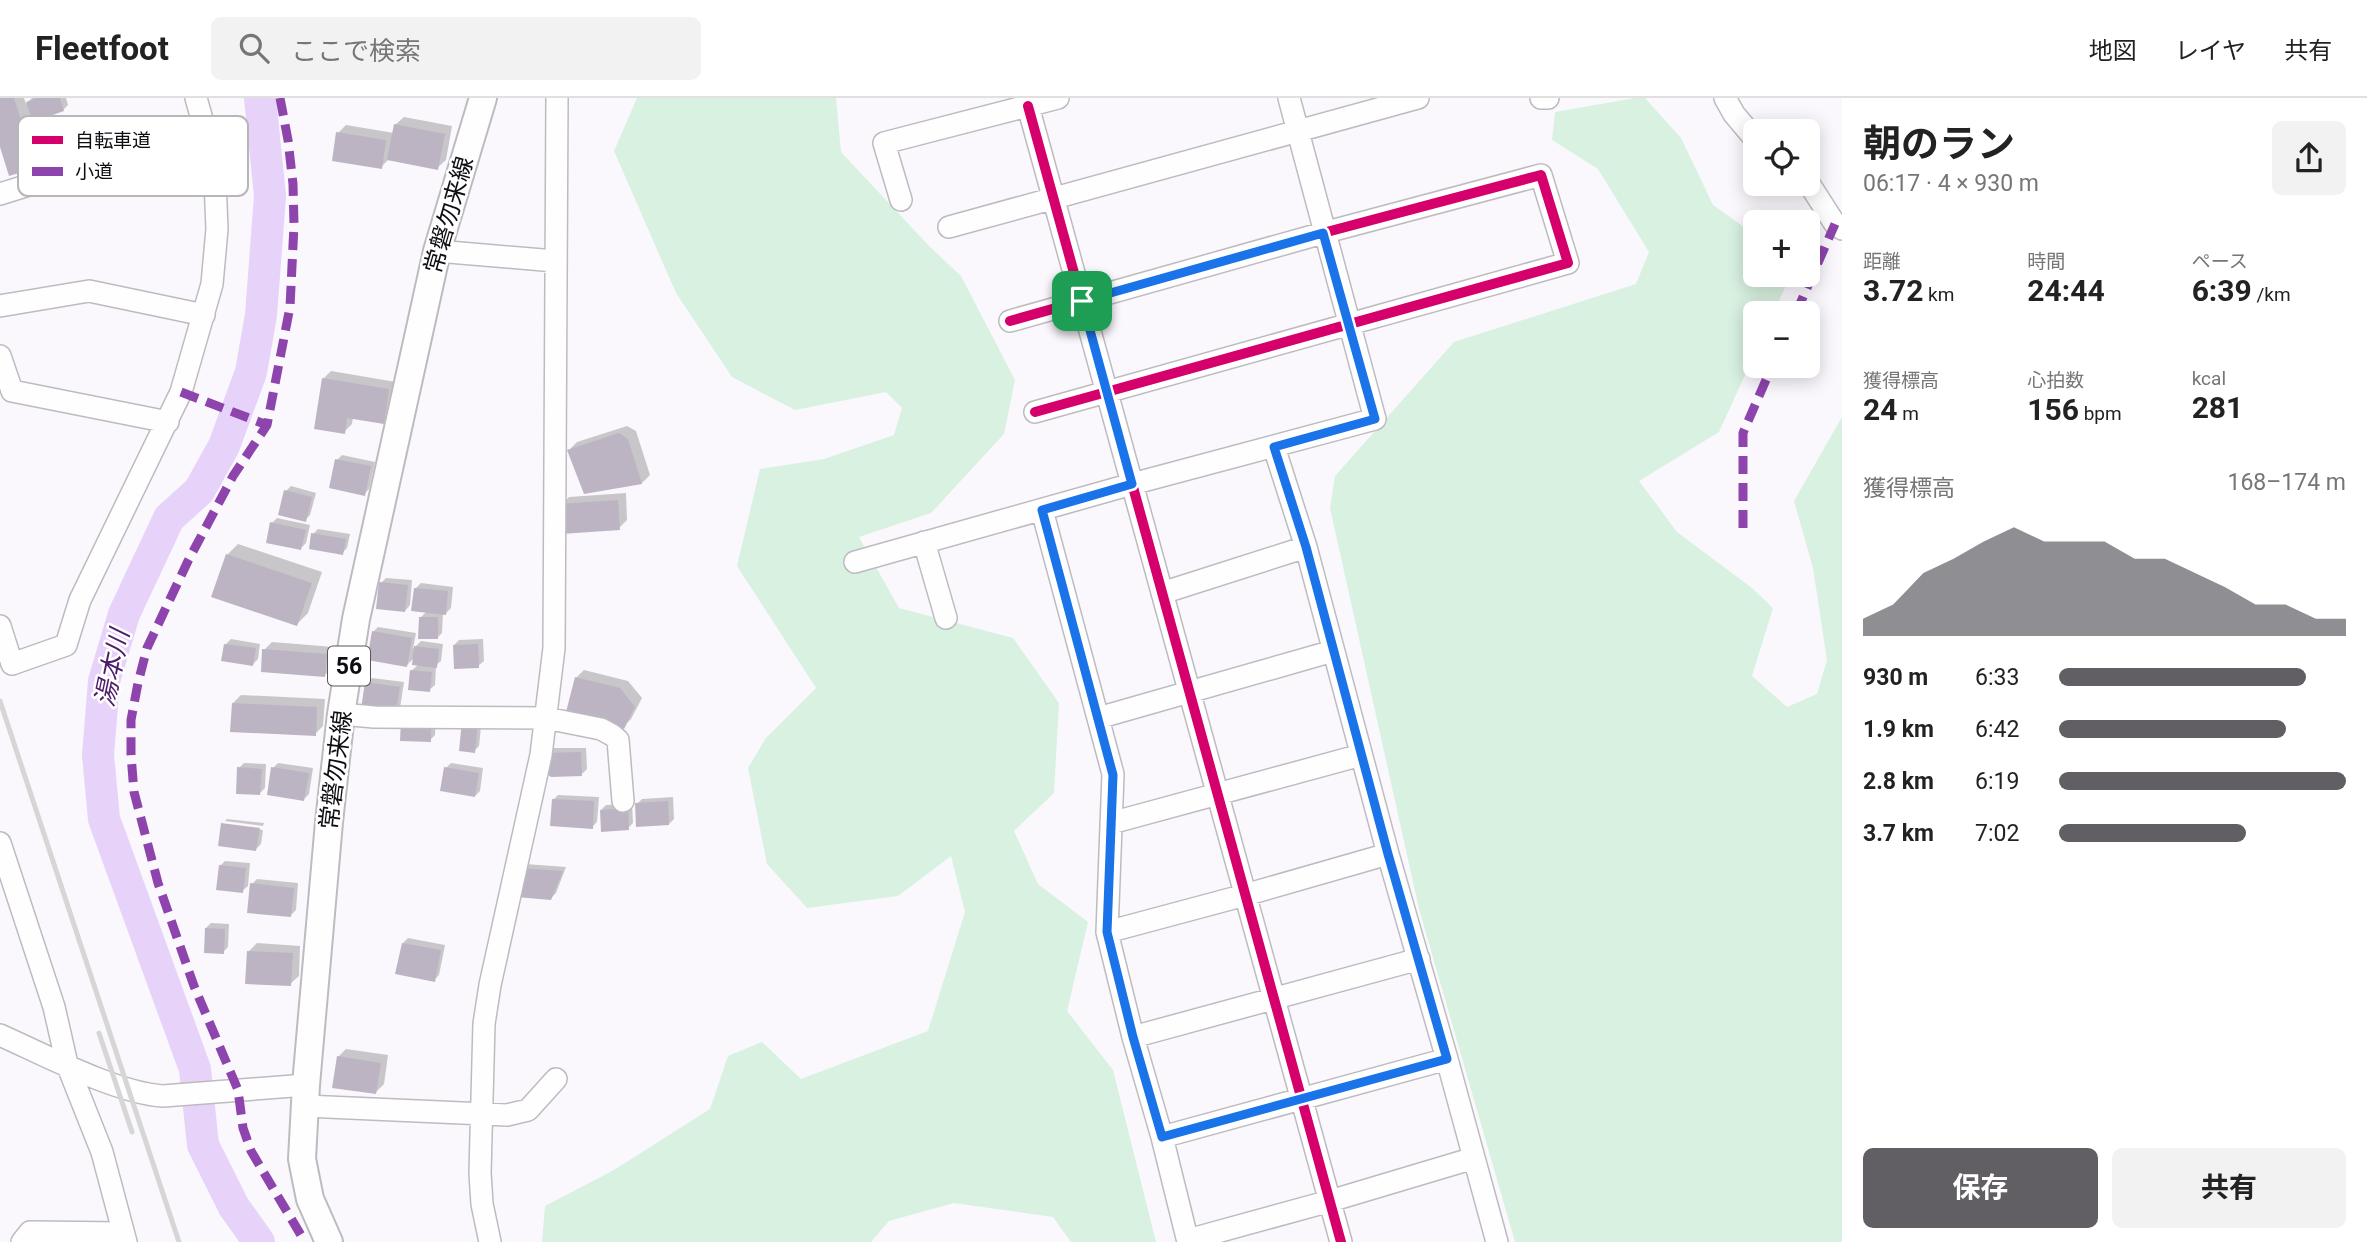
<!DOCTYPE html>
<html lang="ja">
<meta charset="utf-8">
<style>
body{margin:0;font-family:Roboto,"Noto Sans JP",sans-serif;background:#f2f2f2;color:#222;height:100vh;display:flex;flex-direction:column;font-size:26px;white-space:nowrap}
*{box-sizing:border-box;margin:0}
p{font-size:23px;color:#767676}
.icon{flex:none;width:38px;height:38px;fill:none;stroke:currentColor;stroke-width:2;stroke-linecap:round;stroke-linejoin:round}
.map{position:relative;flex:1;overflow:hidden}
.panel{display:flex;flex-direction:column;background:#fff;width:525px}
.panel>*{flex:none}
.buttons{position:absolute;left:1743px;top:21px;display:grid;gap:14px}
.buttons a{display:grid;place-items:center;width:77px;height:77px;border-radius:10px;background:#fff;box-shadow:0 4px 18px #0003;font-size:35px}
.pin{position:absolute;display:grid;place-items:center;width:60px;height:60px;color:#fff;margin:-30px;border-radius:14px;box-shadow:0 4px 10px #0006}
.round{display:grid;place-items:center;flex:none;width:74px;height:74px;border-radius:10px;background:#f2f2f2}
.overview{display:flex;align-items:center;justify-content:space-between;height:119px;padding:0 21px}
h1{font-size:38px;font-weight:700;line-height:52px}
.metrics{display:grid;grid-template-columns:repeat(3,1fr);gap:10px;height:119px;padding:7px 21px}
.metrics div{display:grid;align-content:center}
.metrics b{font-size:30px;font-weight:700}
.metrics small{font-size:19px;font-weight:400}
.metrics p{font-size:19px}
.chart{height:196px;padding:14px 21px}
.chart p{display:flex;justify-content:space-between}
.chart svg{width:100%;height:126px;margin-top:7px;fill:#615f64;opacity:.7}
.button{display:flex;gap:14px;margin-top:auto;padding:14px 21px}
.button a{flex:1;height:80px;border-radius:10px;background:#615f64;color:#fff;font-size:28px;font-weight:700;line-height:80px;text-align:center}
.button a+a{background:#f2f2f2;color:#222}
ul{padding:0 21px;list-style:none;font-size:23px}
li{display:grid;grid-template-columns:112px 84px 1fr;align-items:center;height:52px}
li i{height:18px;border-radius:9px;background:#615f64}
header{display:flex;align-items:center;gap:42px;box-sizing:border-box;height:98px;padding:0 35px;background:#fff;border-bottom:2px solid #e0e0e0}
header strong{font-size:33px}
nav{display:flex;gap:38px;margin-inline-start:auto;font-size:24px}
.search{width:490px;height:63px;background:#f2f2f2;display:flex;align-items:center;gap:18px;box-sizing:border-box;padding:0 24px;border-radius:10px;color:#767676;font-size:26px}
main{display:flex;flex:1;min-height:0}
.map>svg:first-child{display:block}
</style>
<header>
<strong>Fleetfoot</strong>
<div class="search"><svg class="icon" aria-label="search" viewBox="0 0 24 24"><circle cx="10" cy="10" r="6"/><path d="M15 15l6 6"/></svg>ここで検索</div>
<nav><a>地図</a><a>レイヤ</a><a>共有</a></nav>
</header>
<main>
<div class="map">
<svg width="1842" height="1144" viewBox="0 0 1842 1144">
<rect width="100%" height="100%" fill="#faf8fc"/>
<path fill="#d8f1e0" d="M637 0H836L841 54 930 149 961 178 1015 282 1004 336 931 415 859 439 899 510 1013 540 1059 605 1054 695 1014 733 1038 786 1088 824 1067 913 1113 972 1156 1144H1071L1053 1119 954 1105 889 1123 871 1144H542L545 1108 614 1072 710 1011 728 958 762 944 801 981 928 933 965 814 951 758 898 798 807 810 767 766 748 670 766 640 816 590 737 468 760 371 824 361 894 337 902 310 886 294 795 312 732 279 676 195 614 53Z
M1635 0H1645L1681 40 1713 107 1755 137V177H1791L1773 215H1755V255L1719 334 1639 383 1677 434 1752 490 1773 510 1752 578 1787 609 1817 596 1827 562 1813 470 1794 403 1842 319V1144H1515L1419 811 1330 410 1335 378 1454 244 1636 186 1649 154 1598 71 1552 42 1555 14Z"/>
<path fill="#0003" d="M0 0H24L26 6 32 0H66L68 7 63 12 31 23 43 60 35 68 0 44Z
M404 19 452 28 446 62 437 70 389 61 381 69 338 35 346 27 394 35 395 27Z
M331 273 396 284 392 316 383 324 353 319 352 326 344 334 323 281Z
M627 328 636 333 650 377 642 385 569 352 577 344Z
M342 357 375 364 369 391 364 396 337 362Z
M291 388 316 395 310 417 305 422 286 393Z
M626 395 627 422 619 430 561 407 569 399Z
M277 420 310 427 306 445 301 450 272 425Z
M318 431 350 436 347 450 342 455 313 436Z
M238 446 322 474 308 515 297 526 227 457Z
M386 480 412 482 410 507 405 513 381 485Z
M421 485 453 489 451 510 446 515 443 514 442 535 437 540 420 520 427 513 416 490Z
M378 529 416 535 413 551 421 543 443 546 441 563 436 567 435 587 429 592 411 573 419 566 415 559 407 567 373 534Z
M231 541 260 546 258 561 253 566 226 546Z
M483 541 484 563 478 568 454 547 459 542Z
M272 544 334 549 332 570 324 578 264 552Z
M584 572 628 583 642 600 631 621 623 629 615 624 576 580Z
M372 580 404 584 400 610 395 615 367 585Z
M241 597 325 601 323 628 315 636 233 605Z
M436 618 435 637 430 642 402 641Z
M482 619 479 648 474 653 461 651Z
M552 650H586L587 671 582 676 547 656Z
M244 665 266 666 265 690 260 695 239 670Z
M278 665 313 670 309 696 304 701 273 670Z
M451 665 483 670 480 693 475 698 446 670Z
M558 697 599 699 597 724 592 729 553 702Z
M673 699 674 721 669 726 637 706 642 701Z
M632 706 633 725 628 730 601 712 606 707Z
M227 721 264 725 263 728 225 723Z
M224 724V727L263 732 261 746 256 751 220 746Z
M225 763 250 765 248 788 242 793 220 768Z
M525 766 566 769 556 795 551 800 518 798Z
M257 781 298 785 296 812 291 817 252 786Z
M211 825 229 826 228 849 223 854 206 830Z
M408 840 445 847 439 877 434 882 403 845Z
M257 845 300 848 299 878 290 886 249 853Z
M346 951 388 957 384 986 376 994 338 959Z"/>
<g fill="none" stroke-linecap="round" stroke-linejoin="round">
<path stroke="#e7d2f9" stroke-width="32" d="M259 1144 234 1109 203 1047 195 971 104 721 98 657 104 583 124 516 169 420 199 393 224 348 251 274 261 217 270 98 260 0"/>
</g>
<path fill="#bcb4c3" d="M0 0H14L36 70 9 78 0 49Z
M37 0H60L64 13 33 24 26 4Z
M394 26 445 36 438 72 387 62Z
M336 34 386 42 382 71 332 63Z
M322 280 389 291 384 326 347 320 345 336 314 331Z
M619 335 628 341 642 386 584 396 567 352Z
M335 361 371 368 365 398 329 390Z
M284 392 312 399 306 424 278 417Z
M618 402 620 432 561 436 559 406Z
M270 424 306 432 301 452 266 445Z
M311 435 346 441 343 457 309 451Z
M226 456 312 485 297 528 211 499Z
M379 484 408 487 405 514 376 511Z
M414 490 448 493 446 517 411 513Z
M419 519H438V541H418Z
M372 533 412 540 407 569 367 562Z
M224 546 256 550 253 568 221 563Z
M478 546 479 570 454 571 453 547Z
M414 548 439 551 437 570 412 567Z
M262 551 327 556 325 579 261 574Z
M410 572 432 574 430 594 408 592Z
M575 579 620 590 635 609 624 631 614 626 566 614Z
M365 584 400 589 395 616 361 611Z
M232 605 317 609 316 638 230 634Z
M401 622 431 623V644L400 643Z
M462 622 478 623 475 655 459 653Z
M581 654 582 678 551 679 541 671 546 655Z
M237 669 262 671 260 697 236 696Z
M271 669 309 675 304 703 267 697Z
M444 669 479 675 475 699 440 693Z
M552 701 594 703 593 731 550 728Z
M668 703 669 727 636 729 635 705Z
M628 710 629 732 601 734 600 712Z
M221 725 260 730 256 753 218 748Z
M219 767 246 770 243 795 216 792Z
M519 770 563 773 551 802 516 799Z
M250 785 294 790 291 819 247 815Z
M205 830 225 831 224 856 204 855Z
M402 845 441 852 435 884 395 876Z
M247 853 293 855 291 888 245 886Z
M337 958 381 965 376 996 332 990Z"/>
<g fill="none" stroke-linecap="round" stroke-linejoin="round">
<g stroke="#bebbc0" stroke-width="24">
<path id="minor" d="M1541 0H1548
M1725 0 1734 16 1755 41
M1028 8 1341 1144
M1808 84 1835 126 1842 131
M0 96 205 32
M901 102 884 45 1058 0
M949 129 1418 0
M437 153 555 163
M0 208 89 193 204 217
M1010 223 1323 135 1541 77 1568 165 1035 314
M0 258 12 293 168 324
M1274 349 1306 449 1388 756 1447 961 1497 1144
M1042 412 1113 676 1107 834 1133 939 1162 1039 1188 1144
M924 444 946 520
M855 464 1132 386 1375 321 1289 0
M1162 495 1306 449
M0 528 12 566 66 547 80 502 181 294 212 186 217 131 215 82 205 32 196 0
M341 616 374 619 546 620 601 631 612 637 618 642 623 703
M1098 620 1333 553
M1111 725 1361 657
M0 745 54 909 67 966 102 1054 126 1144
M1107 834 1245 797 1388 756
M0 937C45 957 116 995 163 998L306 987
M1133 939 1419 861
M305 1008 507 1017 528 1012 556 981
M1162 1039 1447 961
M1188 1142 1330 1103 1474 1060
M22 1144 30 1134 123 1135
M490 1144 482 1106 480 1075 484 926 490 887 541 657 554 550 557 0"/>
</g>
<g stroke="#bebbc0" stroke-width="30">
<path id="major" d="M329 1144 310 1101 302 1061 306 987 329 724 341 616 356 521 437 153 483 0"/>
</g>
<use href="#minor" stroke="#fefeff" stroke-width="21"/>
<use href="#major" stroke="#fefeff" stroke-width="26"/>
<path stroke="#d7d6d7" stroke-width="5" d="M0 603 179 1144
M99 935 132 1034"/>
<path stroke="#8e44ad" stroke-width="9" stroke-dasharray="18 9" stroke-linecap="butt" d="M280 0 288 42 293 86 294 127 290 209 267 327 233 378 188 463 147 550 138 585 131 622V657L134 694 158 785 194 888 238 992 243 1030 251 1053 305 1144
M1796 215 1835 126
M181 294 267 327
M1743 430V335L1772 268"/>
<g stroke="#fff" stroke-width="15">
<path id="cycleway" d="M1028 8 1341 1144
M1010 223 1323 135 1541 77 1568 165 1035 314"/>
</g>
<use href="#cycleway" stroke="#d6006c" stroke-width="10"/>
</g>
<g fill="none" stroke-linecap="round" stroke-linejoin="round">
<g stroke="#fff" stroke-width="14">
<path id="route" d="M1323 135 1375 321 1274 349 1306 449 1388 756 1447 961 1162 1039 1133 939 1107 834 1113 677 1042 412 1132 386 1082 203Z"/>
</g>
<use href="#route" stroke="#1a73e8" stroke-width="9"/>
</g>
<g text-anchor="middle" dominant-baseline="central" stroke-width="5" stroke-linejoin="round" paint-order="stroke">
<rect fill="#fff" stroke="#575559" stroke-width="2" x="328" y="548.5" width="42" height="39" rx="5"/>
<g font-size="23" font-weight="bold" fill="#0f0c12">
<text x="349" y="568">56</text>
</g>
<g font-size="24" fill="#0f0c12" stroke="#fff">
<text transform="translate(449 117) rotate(-74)">常磐勿来線</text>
<text transform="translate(336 672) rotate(-83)">常磐勿来線</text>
</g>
<g font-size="26" font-style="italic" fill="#4d1d6b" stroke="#fff">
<text transform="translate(112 570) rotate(-78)">湯本川</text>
</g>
</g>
<rect x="18" y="18" width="230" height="80" rx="10" fill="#fff" stroke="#b7b6b8" stroke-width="2"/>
<rect x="32" y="38" width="31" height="8" fill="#d6006c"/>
<rect x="32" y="69" width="31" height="9" fill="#8e44ad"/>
<g font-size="19" fill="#0f0c12">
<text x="75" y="49">自転車道</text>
<text x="75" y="80">小道</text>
</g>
</svg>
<div class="buttons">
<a><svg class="icon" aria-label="locate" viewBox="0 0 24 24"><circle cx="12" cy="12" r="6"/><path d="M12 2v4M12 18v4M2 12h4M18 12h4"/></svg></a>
<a>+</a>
<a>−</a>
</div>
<div class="pin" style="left:1082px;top:203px;background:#1e9e55"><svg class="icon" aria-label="arrive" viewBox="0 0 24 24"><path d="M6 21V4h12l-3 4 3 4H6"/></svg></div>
</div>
<section class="panel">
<div class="overview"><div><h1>朝のラン</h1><p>06:17 · 4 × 930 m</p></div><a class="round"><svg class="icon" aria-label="share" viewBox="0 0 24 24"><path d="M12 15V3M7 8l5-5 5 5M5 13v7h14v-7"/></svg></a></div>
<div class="metrics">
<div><p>距離</p><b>3.72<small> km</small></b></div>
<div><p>時間</p><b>24:44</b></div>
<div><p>ペース</p><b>6:39<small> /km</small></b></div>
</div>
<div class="metrics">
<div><p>獲得標高</p><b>24<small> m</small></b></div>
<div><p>心拍数</p><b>156<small> bpm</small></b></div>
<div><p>kcal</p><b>281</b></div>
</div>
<div class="chart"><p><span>獲得標高</span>168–174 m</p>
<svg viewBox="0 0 160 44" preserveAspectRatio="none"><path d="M0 44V38L10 33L20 22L30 17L40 11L50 6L60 11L70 11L80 11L90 17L100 17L110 22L120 27L130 33L140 33L150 38L160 38V44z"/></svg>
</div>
<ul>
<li><b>930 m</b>6:33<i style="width:86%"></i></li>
<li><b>1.9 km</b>6:42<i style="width:79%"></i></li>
<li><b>2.8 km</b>6:19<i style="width:100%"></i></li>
<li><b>3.7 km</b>7:02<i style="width:65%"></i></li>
</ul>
<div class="button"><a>保存</a><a>共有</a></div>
</section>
</main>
